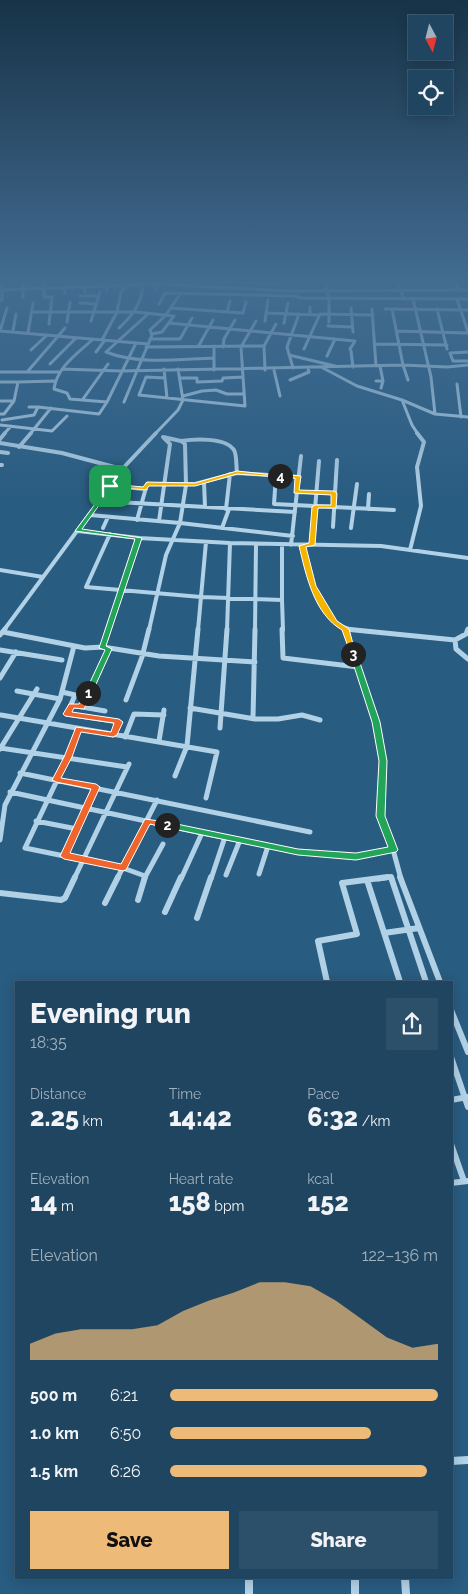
<!DOCTYPE html>
<meta charset="utf-8">
<style>
body{margin:0;font-family:Raleway,sans-serif;background:#2c4f6a;color:#f1f3f6;height:100vh;display:flex;flex-direction:column;font-size:19px;white-space:nowrap}
*{box-sizing:border-box;margin:0}
p{font-size:16px;color:#a1b1bd}
.icon{flex:none;width:28px;height:28px;fill:none;stroke:currentColor;stroke-width:2;stroke-linecap:round;stroke-linejoin:round}
.map{position:relative;flex:1;overflow:hidden}
.sheet{position:absolute;left:15px;top:981px;width:438px;height:598px;display:flex;flex-direction:column;background:#1f4561;border-radius:0px;box-shadow:0 2px 12px #0003,0 0 0 1px #3c5d76}
.sheet>*{flex:none}
.needle{width:32px;rotate:173deg}
.controls{position:absolute;left:408px;top:15px;display:grid;gap:10px}
.controls a{display:grid;place-items:center;width:45px;height:45px;border-radius:0px;background:#1f4561;box-shadow:0 2px 12px #0003,0 0 0 1px #3c5d76;font-size:25px}
.pin{position:absolute;display:grid;place-items:center;width:42px;height:42px;color:#fff;margin:-21px;border-radius:10px;box-shadow:0 2px 8px #0006}
.km{position:absolute;width:25px;height:25px;margin:-12px;border-radius:50%;background:#222;color:#fff;font-size:14px;line-height:25px;text-align:center}
.round{display:grid;place-items:center;flex:none;width:52px;height:52px;border-radius:0px;background:#2c4f6a}
.head{display:flex;align-items:center;justify-content:space-between;height:85px;padding:0 15px}
h1{font-size:28px;font-weight:800;line-height:38px}
.metrics{display:grid;grid-template-columns:repeat(3,1fr);gap:8px;height:85px;padding:5px 15px}
.metrics div{display:grid;align-content:center}
.metrics b{font-size:25px;font-weight:800}
.metrics small{font-size:14px;font-weight:400}
.metrics p{font-size:14px}
.chart{height:140px;padding:10px 15px}
.chart p{display:flex;justify-content:space-between}
.chart svg{width:100%;height:90px;margin-top:5px;fill:#edba78;opacity:.7}
.primary-button{display:flex;gap:10px;margin-top:auto;padding:10px 15px}
.primary-button a{flex:1;height:58px;border-radius:0px;background:#edba78;color:#111;font-size:20px;font-weight:800;line-height:58px;text-align:center}
.primary-button a+a{background:#2c4f6a;color:#f1f3f6}
ul{padding:0 15px;list-style:none;font-size:16px}
li{display:grid;grid-template-columns:80px 60px 1fr;align-items:center;height:38px}
li i{height:12px;border-radius:6px;background:#edba78}
.map>svg:first-child{display:block}
</style>
<div class="map">
<svg width="468" height="1594" viewBox="0 0 468 1594">
<rect width="100%" height="100%" fill="#295c81"/>
<g fill="none" stroke-linecap="round" stroke-linejoin="round">
<path stroke="#b1d1e6" stroke-width="3" d="M23 279V289L158 284 288 291 468 290
M44 279V297H52L49 324
M64 279 65 293
M85 279V292
M106 279 107 290
M195 279 259 283 393 281 397 282 404 299
M324 279 329 299V322
M455 279 458 290
M414 282H436
M157 289 158 279
M0 290 23 289V297
M80 296H99
M413 299 431 377 435 414
M457 299 468 332
M0 301 2 300V279
M80 303 97 304
M159 304 165 293 296 296 300 298 468 299
M310 307V314
M171 308 243 313 246 302
M351 308 353 332
M372 309 376 366
M385 309 468 310
M392 309 403 365 408 380
M437 309 447 349
M32 312H136L174 316 162 332 151 334
M227 312 230 301
M149 313 106 352C139 365 179 359 214 358
M266 313 320 315
M91 321 100 292
M265 321 268 300
M67 322 70 302
M169 323 355 341 350 349
M284 323 288 303
M328 326 352 327
M119 328C133 315 142 303 143 284
M0 331 148 344
M0 331 7 308
M13 331 16 314
M396 331 468 333
M28 333 33 303
M150 339H180L192 318
M92 340C77 354 57 367 54 389L67 393 70 399 107 402
M102 340 117 312 121 292 124 289 123 279
M375 344 447 345
M146 347 264 346
M198 347 213 320
M214 347V370
M223 347 224 339 235 320
M304 349 320 314 373 315
M31 350 47 335
M351 351 353 367
M96 352 105 340
M468 352 450 353 453 361H468
M289 355 335 366
M327 356 335 339
M50 364 76 338
M380 366 383 381 381 388
M293 368 287 347 299 314
M323 368 357 386 402 400 435 414 468 417
M62 369 121 371 403 365 447 367 468 365
M164 369 167 398
M265 370 264 346 276 324
M274 370 280 396
M28 371 65 328
M0 372H59
M165 378 146 377 139 395 245 406 241 347 256 321
M180 378H197V382L222 381 223 378 243 377
M290 380 309 372 308 368
M376 381H383
M0 382H18L14 401 4 414H0
M18 382 54 381
M457 384 461 417
M183 396 202 391 216 390 227 394H244
M83 399 108 364
M402 400 412 425 418 434
M0 401H14
M124 402 152 335 150 330 166 315 180 294
M29 407H38
M2 420 34 415 38 407 99 414 107 402 136 343
M0 425 52 431 67 416
M4 434 11 426
M30 434 51 408
M155 434 178 410 183 400 178 369"/>
<path stroke="#b1d1e6" stroke-width="4" d="M163 437 181 441 185 444 186 485 180 523 293 536
M0 439 5 433
M181 441C194 439 225 437 234 450 237 455 236 466 237 473
M0 443 62 453 122 469
M19 447 31 433
M0 452 8 453
M0 465H2
M276 475 274 504 394 510
M204 482 205 507
M110 486 146 489
M296 492 334 493
M99 501 295 512
M226 509 230 474
M368 509 369 494
M90 515 180 523 166 555 149 630
M137 520 147 484H195L237 473 299 477
M159 521 170 444 164 438
M333 527 337 460
M103 528 108 517
M222 528 229 509
M351 528 357 484
M78 531 139 538 230 543 381 546 468 558
M110 534 86 587 201 597 282 600 283 630
M282 545V600
M291 545 301 456
M312 545 319 461
M302 546C309 574 318 626 354 630
M410 550 421 506 417 467 424 442 417 433
M0 570 43 577
M4 630 125 466 156 433
M109 630 139 538
M198 630 206 542
M227 630 230 543
M255 630 256 544"/>
<path stroke="#b1d1e6" stroke-width="5" d="M282 629 283 658 358 667
M345 629 455 640 466 634 468 629
M345 629 376 722 383 761 381 816 391 842 401 879
M3 632 85 648 103 647 109 629
M0 635 5 629
M455 640 456 649 468 659
M103 647 159 656 255 662
M0 650 62 660
M0 678 16 652
M17 691 60 699
M62 692 75 695 67 714 119 722 113 735
M126 700 142 657 149 629
M71 705 105 711
M82 707 109 649
M190 708 255 719H278L302 715 320 720
M1 715 217 752 206 798
M253 718 255 629
M220 728 227 629
M78 729 68 757 25 848 123 868 145 876
M125 737 134 714 164 715
M159 741 164 710
M0 748 127 767
M0 749 37 689
M20 773 310 832
M175 776 187 746 198 629
M10 792 202 833 181 879
M36 821 77 829
M202 833 298 852 356 856 393 850
M0 840 5 805 60 699 74 646
M64 855 96 787
M259 874 268 846
M226 875 240 840
M74 879 129 764
M117 879 157 800
M144 879 163 844
M211 879 225 837
M378 879 391 877 392 879"/>
<path stroke="#b1d1e6" stroke-width="6" d="M391 877 426 982
M400 877 440 982
M367 880 400 982
M0 893 61 900 65 898 75 877
M138 900 145 877
M105 903 118 877
M165 912 181 877
M197 918 211 877
M384 933 419 928
M327 982 318 941 357 934 342 883 388 877
M451 1010 468 1052
M451 1057 468 1107
M451 1100 468 1097
M451 1144 464 1181
M451 1183 468 1181"/>
<path stroke="#b1d1e6" stroke-width="8" d="M451 1461 468 1460
M249 1578V1594
M355 1578V1594
M405 1578 406 1594"/>
</g>
<linearGradient id="sky" x2="0" y2="1"><stop stop-color="#173347"/><stop offset="0.56" stop-color="#436c92"/><stop offset="1" stop-color="#436c92" stop-opacity="0"/></linearGradient>
<rect width="468" height="502" fill="url(#sky)"/>
<path fill="#22a559" stroke="#fff" d="M110 484 113 486 82 529 142 538 106 646 112 649 92 693 88 695 85 693 105 650 99 648 135 539 75 531Z"/>
<path fill="#f0652b" stroke="#fff" d="M86 691 92 693 84 709 74 708 72 712 119 719 123 722 117 735 113 737 81 732 72 757 61 778 96 784 100 787 70 853 121 864 145 819 167 822 171 825 167 828 150 824 126 870 123 871 64 859 60 856 91 789 56 782 52 780 64 757 76 727 111 732 114 723 65 716 63 714 69 704H79Z"/>
<path fill="#22a559" stroke="#fff" d="M353 651 357 654 380 722 387 761 385 816 398 850 396 852 356 860 298 855 164 827 163 825 167 822 298 849 356 853 388 847 376 816 379 761 372 722 350 654Z"/>
<path fill="#f5b400" stroke="#fff" d="M278 474 301 476 299 490 334 491 337 493 336 508H318L315 545 306 547 316 586 337 621 349 629 356 655H351L342 630C314 614 306 575 299 546L309 543 312 507 315 505H331V495L294 493 295 478 280 477Z"/>
<path fill="#f5b400" stroke="#fff" d="M237 471 283 476 280 477 237 474 195 486H149L146 490 107 486 110 484 143 487 147 482 195 483Z"/>
</svg>
<div class="controls">
<a><svg class="needle" viewBox="-14 -14 28 28"><path d="M0-13l5 13h-10z" fill="#e53935"/><path d="M0 13l5-13h-10z" fill="#a1b1bd"/></svg></a>
<a><svg class="icon" aria-label="locate" viewBox="0 0 24 24"><circle cx="12" cy="12" r="6"/><path d="M12 2v4M12 18v4M2 12h4M18 12h4"/></svg></a>
</div>
<div class="pin" style="left:110px;top:486px;background:#1e9e55"><svg class="icon" aria-label="arrive" viewBox="0 0 24 24"><path d="M6 21V4h12l-3 4 3 4H6"/></svg></div>
<b class="km" style="left:88px;top:693px">1</b>
<b class="km" style="left:167px;top:825px">2</b>
<b class="km" style="left:353px;top:654px">3</b>
<b class="km" style="left:280px;top:476px">4</b>
<section class="sheet">
<div class="head"><div><h1>Evening run</h1><p>18:35</p></div><a class="round"><svg class="icon" aria-label="share" viewBox="0 0 24 24"><path d="M12 15V3M7 8l5-5 5 5M5 13v7h14v-7"/></svg></a></div>
<div class="metrics">
<div><p>Distance</p><b>2.25<small> km</small></b></div>
<div><p>Time</p><b>14:42</b></div>
<div><p>Pace</p><b>6:32<small> /km</small></b></div>
</div>
<div class="metrics">
<div><p>Elevation</p><b>14<small> m</small></b></div>
<div><p>Heart rate</p><b>158<small> bpm</small></b></div>
<div><p>kcal</p><b>152</b></div>
</div>
<div class="chart"><p><span>Elevation</span>122–136 m</p>
<svg viewBox="0 0 160 44" preserveAspectRatio="none"><path d="M0 44V36L10 31L20 29L30 29L40 29L50 27L60 20L70 15L80 11L90 6L100 6L110 8L120 15L130 24L140 33L150 38L160 36V44z"/></svg>
</div>
<ul>
<li><b>500 m</b>6:21<i style="width:100%"></i></li>
<li><b>1.0 km</b>6:50<i style="width:75%"></i></li>
<li><b>1.5 km</b>6:26<i style="width:96%"></i></li>
</ul>
<div class="primary-button"><a>Save</a><a>Share</a></div>
</section>
</div>
